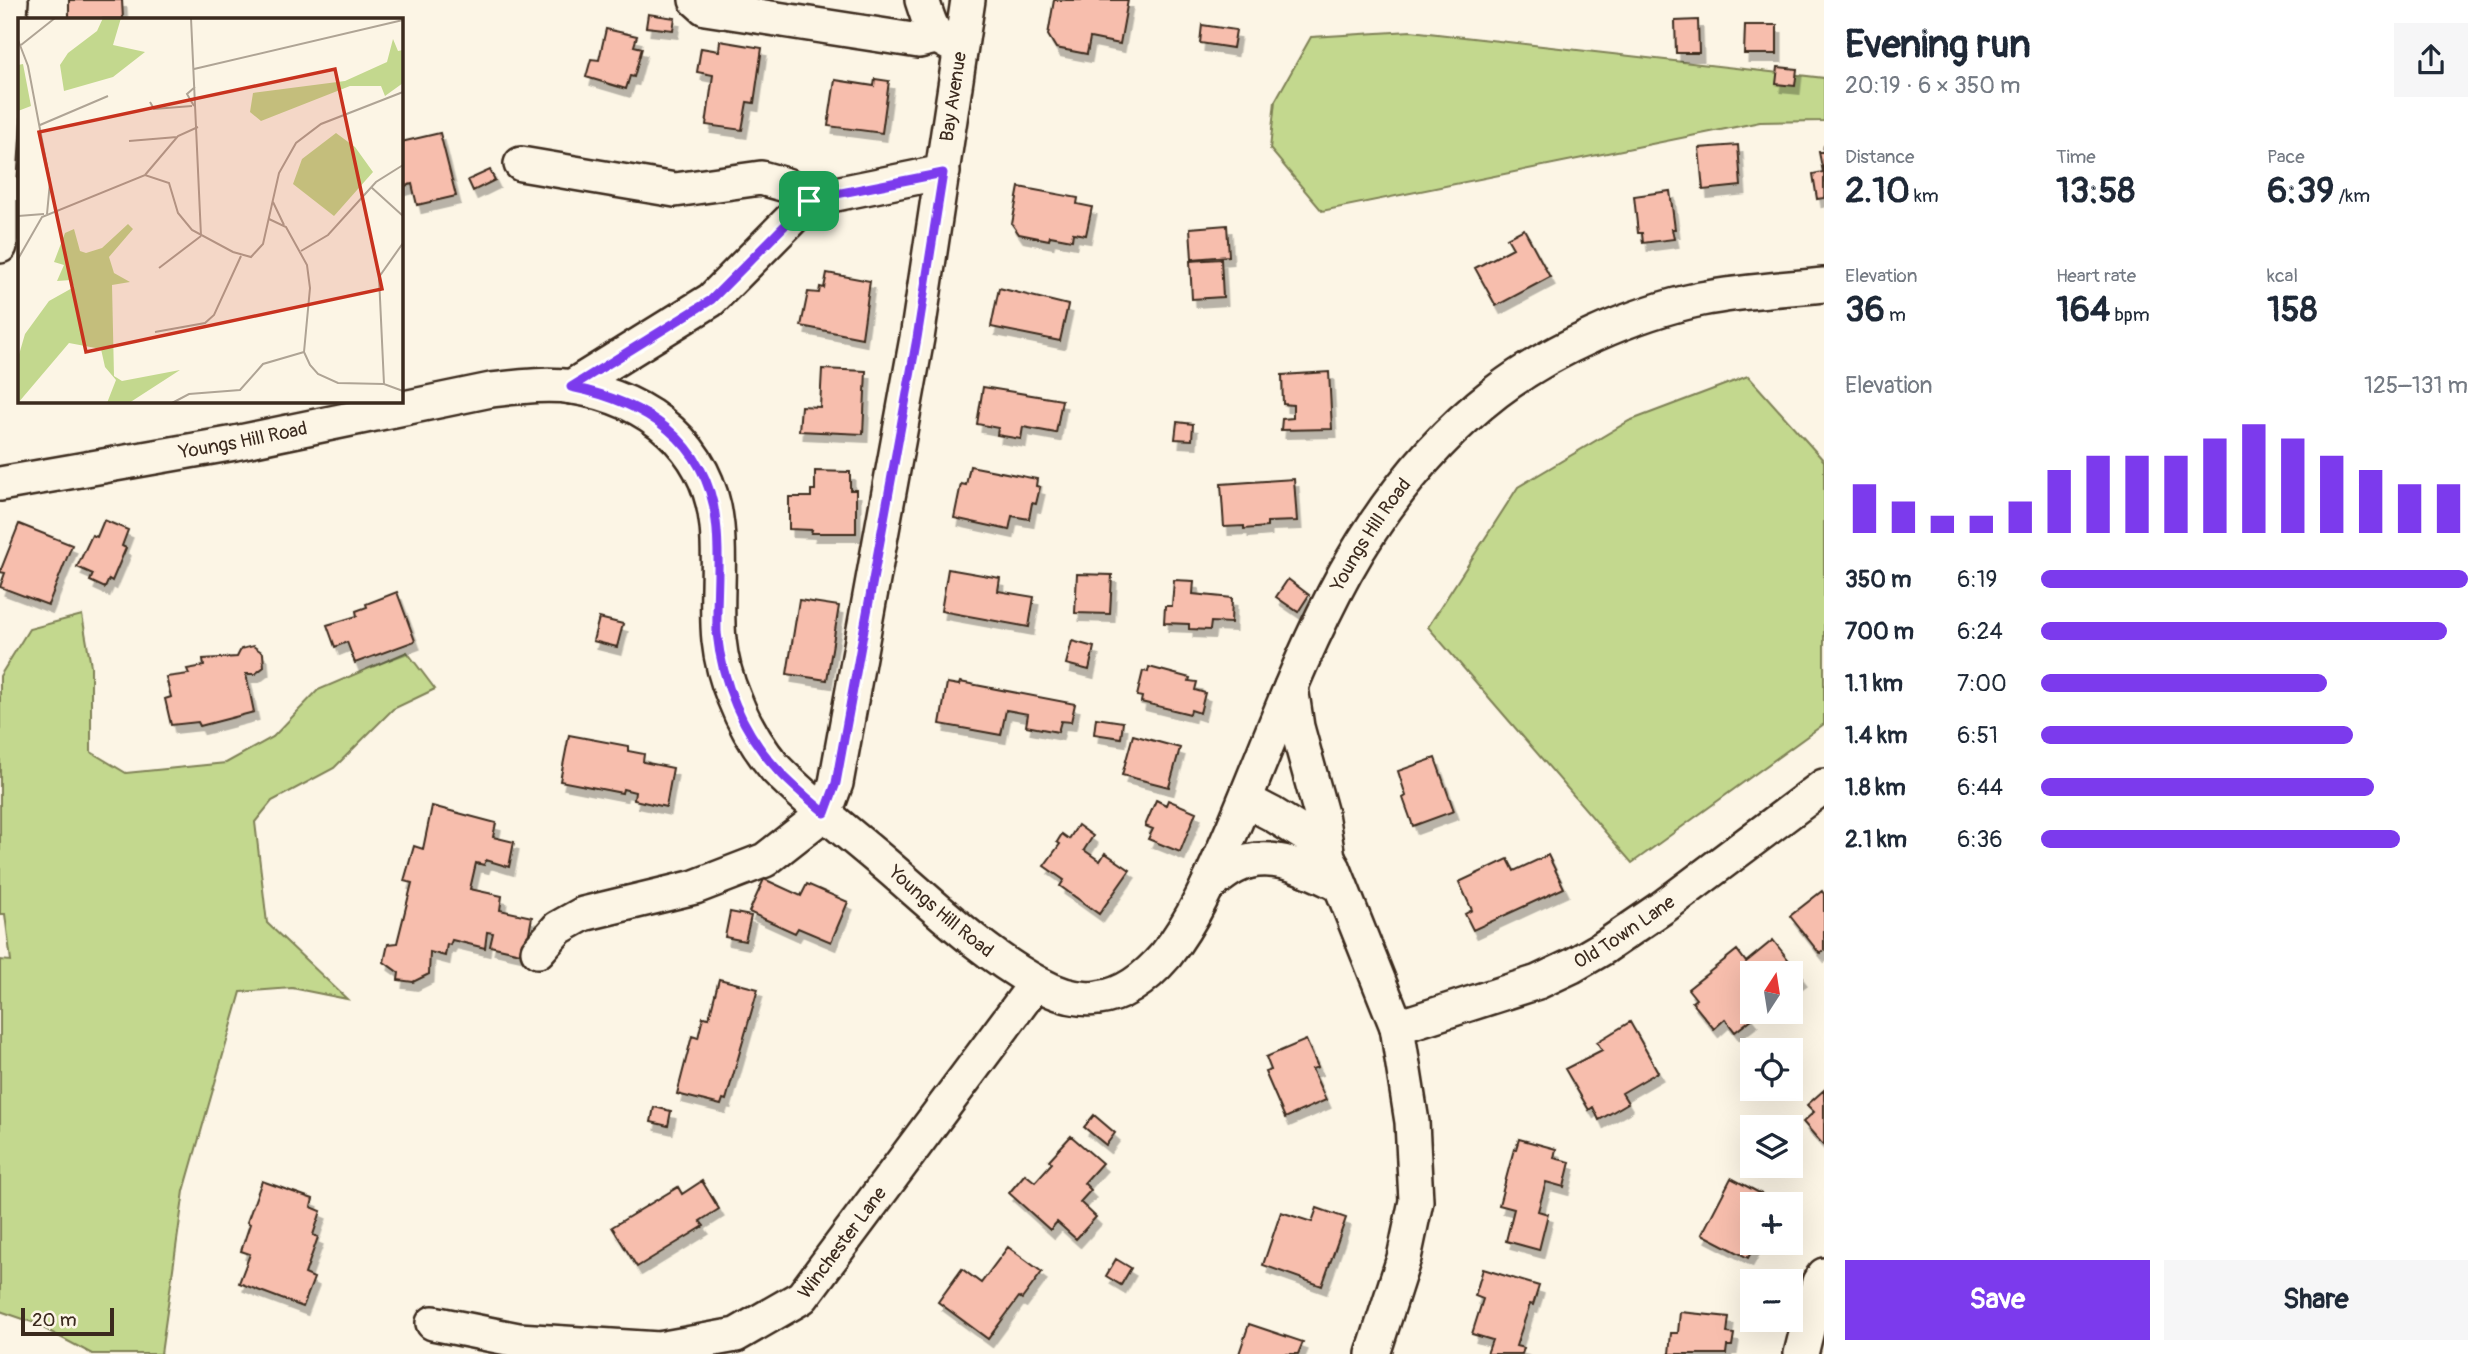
<!DOCTYPE html>
<meta charset="utf-8">
<style>
body{margin:0;font-family:Pangolin,sans-serif;background:#f6f6f7;color:#1f2937;height:100vh;display:flex;flex-direction:column;font-size:26px;white-space:nowrap}
*{box-sizing:border-box;margin:0}
p{font-size:23px;color:#747a83}
.icon{flex:none;width:38px;height:38px;fill:none;stroke:currentColor;stroke-width:2;stroke-linecap:round;stroke-linejoin:round}
.map{position:relative;flex:1;overflow:hidden}
.panel{display:flex;flex-direction:column;background:#fff;width:665px}
.panel>*{flex:none}
.needle{width:46px;rotate:12deg}
.tools{position:absolute;left:1740px;top:961px;display:grid;gap:14px}
.tools a{display:grid;place-items:center;width:63px;height:63px;border-radius:0px;background:#fff;box-shadow:0 7px 28px #0002;font-size:35px}
.scale{position:absolute;left:21px;bottom:18px;width:93px;box-sizing:border-box;padding-left:7px;border:4px solid #3b2a1e;border-top:0;font-size:19px;line-height:24px;white-space:nowrap;color:#3b2a1e;-webkit-text-stroke:5px #fcf5e5;paint-order:stroke}
.pin{position:absolute;display:grid;place-items:center;width:60px;height:60px;color:#fff;margin:-30px;border-radius:14px;box-shadow:0 4px 10px #0006}
.round{display:grid;place-items:center;flex:none;width:74px;height:74px;border-radius:0px;background:#f6f6f7}
.headline{display:flex;align-items:center;justify-content:space-between;height:119px;padding:0 21px}
h1{font-size:38px;font-weight:800;line-height:52px}
.metrics{display:grid;grid-template-columns:repeat(3,1fr);gap:10px;height:119px;padding:7px 21px}
.metrics div{display:grid;align-content:center}
.metrics b{font-size:35px;font-weight:800}
.metrics small{font-size:19px;font-weight:400}
.metrics p{font-size:19px}
.chart{height:196px;padding:14px 21px}
.chart p{display:flex;justify-content:space-between}
.chart svg{width:100%;height:126px;margin-top:7px;stroke:#7c3aed;stroke-width:6}
.action{display:flex;gap:14px;margin-top:auto;padding:14px 21px}
.action a{flex:1;height:80px;border-radius:0px;background:#7c3aed;color:#fff;font-size:28px;font-weight:800;line-height:80px;text-align:center}
.action a+a{background:#f6f6f7;color:#1f2937}
ul{padding:0 21px;list-style:none;font-size:23px}
li{display:grid;grid-template-columns:112px 84px 1fr;align-items:center;height:52px}
li i{height:18px;border-radius:9px;background:#7c3aed}
main{display:flex;flex:1;min-height:0}
.map>svg:first-child{display:block}
</style>
<main>
<div class="map">
<svg width="1824" height="1354" viewBox="0 0 1824 1354">
<defs>
<filter id="shadow"><feDropShadow dx="4.5" dy="8" stdDeviation="0" flood-color="#0004"/></filter>
</defs>
<rect width="100%" height="100%" fill="#fcf5e5"/>
<filter id="ink" filterUnits="userSpaceOnUse"><feTurbulence type="fractalNoise" baseFrequency=".0143" numOctaves="2"/><feDisplacementMap in="SourceGraphic" scale="14" xChannelSelector="R" yChannelSelector="G"/><feConvolveMatrix kernelMatrix="1 2 1 2 8 2 1 2 1" color-interpolation-filters="sRGB"/></filter>
<g filter="url(#ink)">
<path fill="#c3d88e" stroke="#7f8156" stroke-width="2" d="M1411 31 1824 78V121L1760 122 1322 211 1270 149 1275 101 1311 37Z
M1748 376 1824 461V724L1632 863 1428 627 1518 487 1629 421Z
M82 615 91 666V752L126 773 226 763 273 737 318 690 407 652 435 689 393 709 334 768 272 801 255 822 267 923 347 999 292 988 241 992 184 1191 161 1354H92L32 1322 0 1311V960L11 961 5 914H0V676L29 629Z"/>
<path fill="#f7bead" stroke="#3b2a1e" stroke-width="2" filter="url(#shadow)" d="M69 0H122L123 19H69Z
M1054 0H1128L1120 44 1090 38 1087 54 1056 48 1048 35Z
M648 14 675 18 673 30 646 27Z
M1698 20 1699 53H1676L1675 21Z
M1202 25 1236 30 1233 48 1200 43Z
M1745 25H1777V54H1744Z
M606 29 637 36 634 46 642 48 634 77 630 76 626 89 586 77 591 59 599 60Z
M720 41 762 48 754 103 747 102 742 130 706 125 713 75 697 72 701 48 719 51Z
M1778 67 1797 69 1795 86 1776 84Z
M875 79 889 81 882 133 828 126 835 80 874 86Z
M440 133 456 196 417 205 412 184 401 187V142Z
M1738 145 1741 186 1703 190 1699 148Z
M1824 145V198L1817 199 1813 174 1823 172 1819 152H1823Z
M490 170 495 180 473 191 468 180Z
M1019 187 1078 198 1077 204 1092 207 1086 235 1073 233 1072 240 1050 236 1049 240 1019 234 1012 224Z
M1670 191 1675 229H1672L1674 239 1643 243 1642 233H1638L1634 196Z
M1227 225 1229 256 1192 259 1190 228Z
M1524 229 1550 277 1496 306 1475 268 1513 248 1507 238Z
M1221 259 1223 297 1192 299 1190 261Z
M827 273 870 281 862 338 801 326 808 292 819 293 820 287 824 288Z
M999 288 1068 305 1060 341 991 327Z
M822 369 866 371 863 434 799 431 801 406 820 407Z
M1329 372 1332 429 1281 430 1282 419 1293 418V405L1283 404 1282 375Z
M983 387 1062 400 1056 433 1023 427 1021 439 997 435 998 428 977 424Z
M1177 422 1193 424 1192 440 1175 439Z
M970 466 1037 479 1036 486 1040 487 1036 504 1032 503 1029 519 1012 516 1009 530 954 518 961 484 966 485Z
M815 471 850 472V490H856V533H811L812 530 789 529V497H811V490H815Z
M1294 479 1297 521 1267 522V527L1244 529V526L1224 527 1221 484Z
M104 520 128 530 122 546 126 548 112 581 109 579 105 588 90 581 93 574 77 567 92 535 97 537Z
M19 524 72 545 48 605 0 587 5 573 0 572Z
M948 569 1000 578 998 591 1034 597 1029 627 941 611Z
M1077 574 1112 575 1110 614 1075 613Z
M1288 579 1309 595 1298 612 1276 597Z
M1174 580 1194 581 1193 594 1232 598 1231 623 1211 622 1210 630 1189 629V624L1164 623 1165 606H1172Z
M397 592 415 641 355 663 347 642 335 647 327 625 357 616 356 611 367 607 366 604Z
M799 600 839 606 827 680 787 674Z
M599 618 623 624 617 647 593 641Z
M1072 641 1094 647 1089 670 1066 664Z
M253 646 263 653 264 667 255 674H246L254 712 200 726 198 722 171 725 165 699 171 697 166 677 189 674 187 669 204 666 203 659 237 657 241 649Z
M1149 667 1190 678 1189 681 1197 682 1195 690 1205 693 1200 713 1191 710 1190 714 1141 702 1142 697 1137 696 1143 671 1148 672Z
M960 682 1075 704 1071 722 1061 721 1058 732 1026 726 1028 714 1006 710 1001 735 940 724 947 683 959 685Z
M1096 718 1123 722 1121 738 1094 734Z
M569 735 628 746V751L644 754 643 762 673 768 666 807 634 800 635 792 623 789 622 793 560 781Z
M1133 735 1180 748 1169 787 1122 775Z
M1435 758 1454 811 1413 826 1403 798 1406 796 1398 771Z
M1156 800 1166 805 1168 800 1196 812 1180 852 1148 839 1153 829 1145 826Z
M432 806 496 823 493 837 514 842 509 867 486 860 484 865 476 863 470 889 502 896 500 910 532 917 525 954 490 946 493 933 487 932 485 948 452 940 450 945 447 944 445 956 430 952 429 974 413 982 398 980 399 973 384 962 388 944 397 943 412 883 404 881 414 846 423 849Z
M1078 825 1093 836 1084 850 1100 861 1105 853 1130 870 1099 914 1060 886 1064 880 1044 866 1060 844 1057 842 1062 834 1069 839Z
M1548 855 1564 888 1473 930 1465 914 1472 910 1459 882 1508 859 1514 871Z
M764 879 801 896 807 884 848 902 831 942 798 928 795 933 749 912Z
M1822 891 1824 894V950L1820 954 1790 916Z
M730 912 751 916 745 941 725 937Z
M1773 940 1802 977 1790 986V973H1752V1003L1745 1008 1753 1018 1735 1032 1725 1019 1714 1029 1692 1002 1696 999 1688 989 1737 950 1746 962Z
M719 979 758 989 726 1100 723 1099 721 1105 677 1094 692 1036 698 1038 703 1017 709 1018Z
M1630 1022 1658 1072 1622 1093 1628 1103 1599 1120 1593 1107 1589 1110 1565 1069 1602 1050 1597 1042Z
M1306 1040 1318 1067 1312 1069 1326 1100 1285 1118 1265 1072 1271 1070 1266 1057Z
M1824 1090V1146L1803 1122 1814 1112 1807 1105Z
M654 1107 671 1111 668 1126 651 1122Z
M1094 1115 1115 1133 1106 1145 1084 1127Z
M1071 1136 1102 1163 1084 1183 1091 1190 1080 1202 1096 1217 1076 1239 1057 1222 1050 1230 1009 1193 1025 1174 1035 1182 1052 1163 1049 1160Z
M1519 1139 1556 1149 1554 1158 1570 1162 1564 1187 1546 1182 1538 1211 1548 1214 1539 1250 1506 1241 1514 1209 1499 1205 1514 1149H1516Z
M1731 1178 1771 1199 1768 1204H1752V1242H1757L1748 1258 1702 1234Z
M262 1181 313 1199 311 1207 321 1211 313 1235 318 1237 305 1274 314 1278 303 1307 239 1283 250 1254 241 1251 250 1224 247 1222Z
M702 1181 719 1209 700 1221 704 1226 637 1267 612 1227 678 1187 682 1194Z
M1317 1208 1346 1218 1322 1286 1263 1265 1281 1212 1312 1222Z
M1008 1247 1042 1272 1022 1299 1019 1297 988 1339 938 1302 962 1269 981 1283Z
M1116 1259 1131 1268 1121 1285 1106 1276Z
M1483 1269 1539 1286 1533 1305 1530 1304 1516 1346 1524 1348 1522 1354H1487L1492 1340 1472 1334 1483 1299 1475 1296Z
M1680 1312 1729 1317 1727 1333 1734 1334 1732 1346H1727L1726 1354H1669L1671 1333H1678Z
M1249 1324 1303 1342 1298 1354H1239Z"/>
<g fill="none" stroke-linecap="round" stroke-linejoin="round">
<g stroke="#3b2a1e" stroke-width="38">
<g id="minor">
<path d="M696 0 705 8 919 41 936 37"/>
<path d="M922 0C930 23 931 38 956 46"/>
<path d="M521 164 675 190 761 178 786 185 809 201"/>
<path d="M0 246V177L11 0"/>
<path d="M571 387 711 300 811 199 943 172"/>
<path id="s1" d="M0 484 235 443 491 390C518 387 546 383 573 387 649 399 709 447 717 526 723 589 707 635 734 698 744 724 758 748 776 769 809 803 849 833 885 864 933 905 982 953 1039 984 1057 994 1078 1001 1098 998 1126 995 1148 976 1166 955 1196 917 1214 872 1233 828 1269 743 1300 655 1345 573 1383 505 1434 440 1496 392 1550 350 1634 313 1701 299 1742 291 1783 289 1824 285"/>
<path d="M1291 687 1297 727 1321 814 1328 857"/>
<path d="M1245 800 1272 814 1312 839 1321 847 1334 869 1397 1027 1412 1122 1416 1201 1404 1258 1373 1354"/>
<path d="M1207 887C1216 880 1225 872 1235 867 1270 848 1308 870 1340 885"/>
<path id="s2" d="M538 951 558 928 583 914 695 887 765 860 825 813 836 783 917 338 968 0"/>
<path id="s3" d="M1397 1027 1538 982 1572 966 1603 948 1663 907 1824 786"/>
<path id="s4" d="M433 1323 518 1340 659 1349 736 1335 802 1297 1036 983"/>
<path d="M1801 1354 1819 1282 1824 1275"/>
</g>
</g>
<use href="#minor" stroke="#fcf5e5" stroke-width="33"/>
</g>
</g>
<g fill="none" stroke-linecap="round" stroke-linejoin="round" filter="url(#ink)">
<g stroke="#fff" stroke-width="14">
<path id="route" d="M943 173 917 338 836 783 825 813C809 799 791 785 777 769 743 733 722 682 717 633 716 596 721 558 716 521 707 440 645 402 571 387L711 300 811 199Z"/>
</g>
<use href="#route" stroke="#7c3aed" stroke-width="9"/>
</g>
<g text-anchor="middle" dominant-baseline="central" stroke-width="6" stroke-linejoin="round" paint-order="stroke">
<g font-size="19" fill="#3b2a1e" stroke="#fcf5e5">
<text stroke="none"><textPath href="#s2" startOffset="1054">Bay Avenue</textPath></text>
<text stroke="none"><textPath href="#s1" startOffset="247">Youngs Hill Road</textPath></text>
<text stroke="none"><textPath href="#s1" startOffset="2009">Youngs Hill Road</textPath></text>
<text stroke="none"><textPath href="#s1" startOffset="1274">Youngs Hill Road</textPath></text>
<text stroke="none"><textPath href="#s3" startOffset="248">Old Town Lane</textPath></text>
<text stroke="none"><textPath href="#s4" startOffset="450">Winchester Lane</textPath></text>
</g>
</g>
<g transform="translate(18 18)">
<rect width="385" height="385" fill="#fcf5e5"/>
<path d="M85 0H103L95 27 127 34 95 59 46 73 42 47 50 35 79 13ZM375 21 380 33 385 32V65L367 78 363 68H332L243 103 232 94 235 75 327 63 369 44ZM5 46 13 88 0 93V47ZM318 115 337 129 355 154 316 198 275 166 284 141ZM110 206 115 211 91 239 96 255 112 264 94 267 96 358 104 363 162 352 111 385H89L98 362 87 349 83 331 51 325 0 385V340L7 316 31 283 56 269 53 262 39 263 46 247 36 244 47 215 56 211 62 233 68 235 84 230Z" fill="#c3d88e"/>
<path fill="none" stroke="#afa495" stroke-width="2" d="M173 0 183 218M0 22 10 48 32 164 29 196M3 27 37 0M176 51 385 2M132 84 136 91 174 88M176 88 169 76 177 69M22 107 90 78M111 123 159 119M127 157 160 118 180 109M353 169 385 198M255 184 266 207M0 198 26 196M251 201 268 209 289 247 292 270 286 334 292 347 300 356 320 365 366 366 385 373M283 233 310 217 358 164 385 147M0 241 24 199 127 157 151 165 160 195 174 212 215 234 233 239 245 226 261 155 278 125 303 106 385 74M141 250 183 218M137 314 187 305 196 297 223 238M366 366 361 259 385 225M154 385 171 376 222 372 245 346 286 334"/>
<path fill="#c8321e" fill-opacity="0.15" stroke="#c8321e" stroke-width="3.5" d="M317 51 364 271 68 334 21 114Z"/>
<rect width="385" height="385" fill="none" stroke="#3b2a1e" stroke-width="3.5"/>
</g>
</svg>
<div class="tools">
<a><svg class="needle" viewBox="-14 -14 28 28"><path d="M0-13l5 13h-10z" fill="#e53935"/><path d="M0 13l5-13h-10z" fill="#747a83"/></svg></a>
<a><svg class="icon" aria-label="locate" viewBox="0 0 24 24"><circle cx="12" cy="12" r="6"/><path d="M12 2v4M12 18v4M2 12h4M18 12h4"/></svg></a>
<a><svg class="icon" aria-label="layers" viewBox="0 0 24 24"><path d="M12 4l9 5-9 5-9-5zM3 14l9 5 9-5"/></svg></a>
<a>+</a>
<a>−</a>
</div>
<div class="scale">20 m</div>
<div class="pin" style="left:809px;top:201px;background:#1e9e55"><svg class="icon" aria-label="arrive" viewBox="0 0 24 24"><path d="M6 21V4h12l-3 4 3 4H6"/></svg></div>
</div>
<section class="panel">
<div class="headline"><div><h1>Evening run</h1><p>20:19 · 6 × 350 m</p></div><a class="round"><svg class="icon" aria-label="share" viewBox="0 0 24 24"><path d="M12 15V3M7 8l5-5 5 5M5 13v7h14v-7"/></svg></a></div>
<div class="metrics">
<div><p>Distance</p><b>2.10<small> km</small></b></div>
<div><p>Time</p><b>13:58</b></div>
<div><p>Pace</p><b>6:39<small> /km</small></b></div>
</div>
<div class="metrics">
<div><p>Elevation</p><b>36<small> m</small></b></div>
<div><p>Heart rate</p><b>164<small> bpm</small></b></div>
<div><p>kcal</p><b>158</b></div>
</div>
<div class="chart"><p><span>Elevation</span>125–131 m</p>
<svg viewBox="0 0 160 44" preserveAspectRatio="none"><path d="M5 44V27M15 44V33M25 44V38M35 44V38M45 44V33M55 44V22M65 44V17M75 44V17M85 44V17M95 44V11M105 44V6M115 44V11M125 44V17M135 44V22M145 44V27M155 44V27"/></svg>
</div>
<ul>
<li><b>350 m</b>6:19<i style="width:100%"></i></li>
<li><b>700 m</b>6:24<i style="width:95%"></i></li>
<li><b>1.1 km</b>7:00<i style="width:67%"></i></li>
<li><b>1.4 km</b>6:51<i style="width:73%"></i></li>
<li><b>1.8 km</b>6:44<i style="width:78%"></i></li>
<li><b>2.1 km</b>6:36<i style="width:84%"></i></li>
</ul>
<div class="action"><a>Save</a><a>Share</a></div>
</section>
</main>
